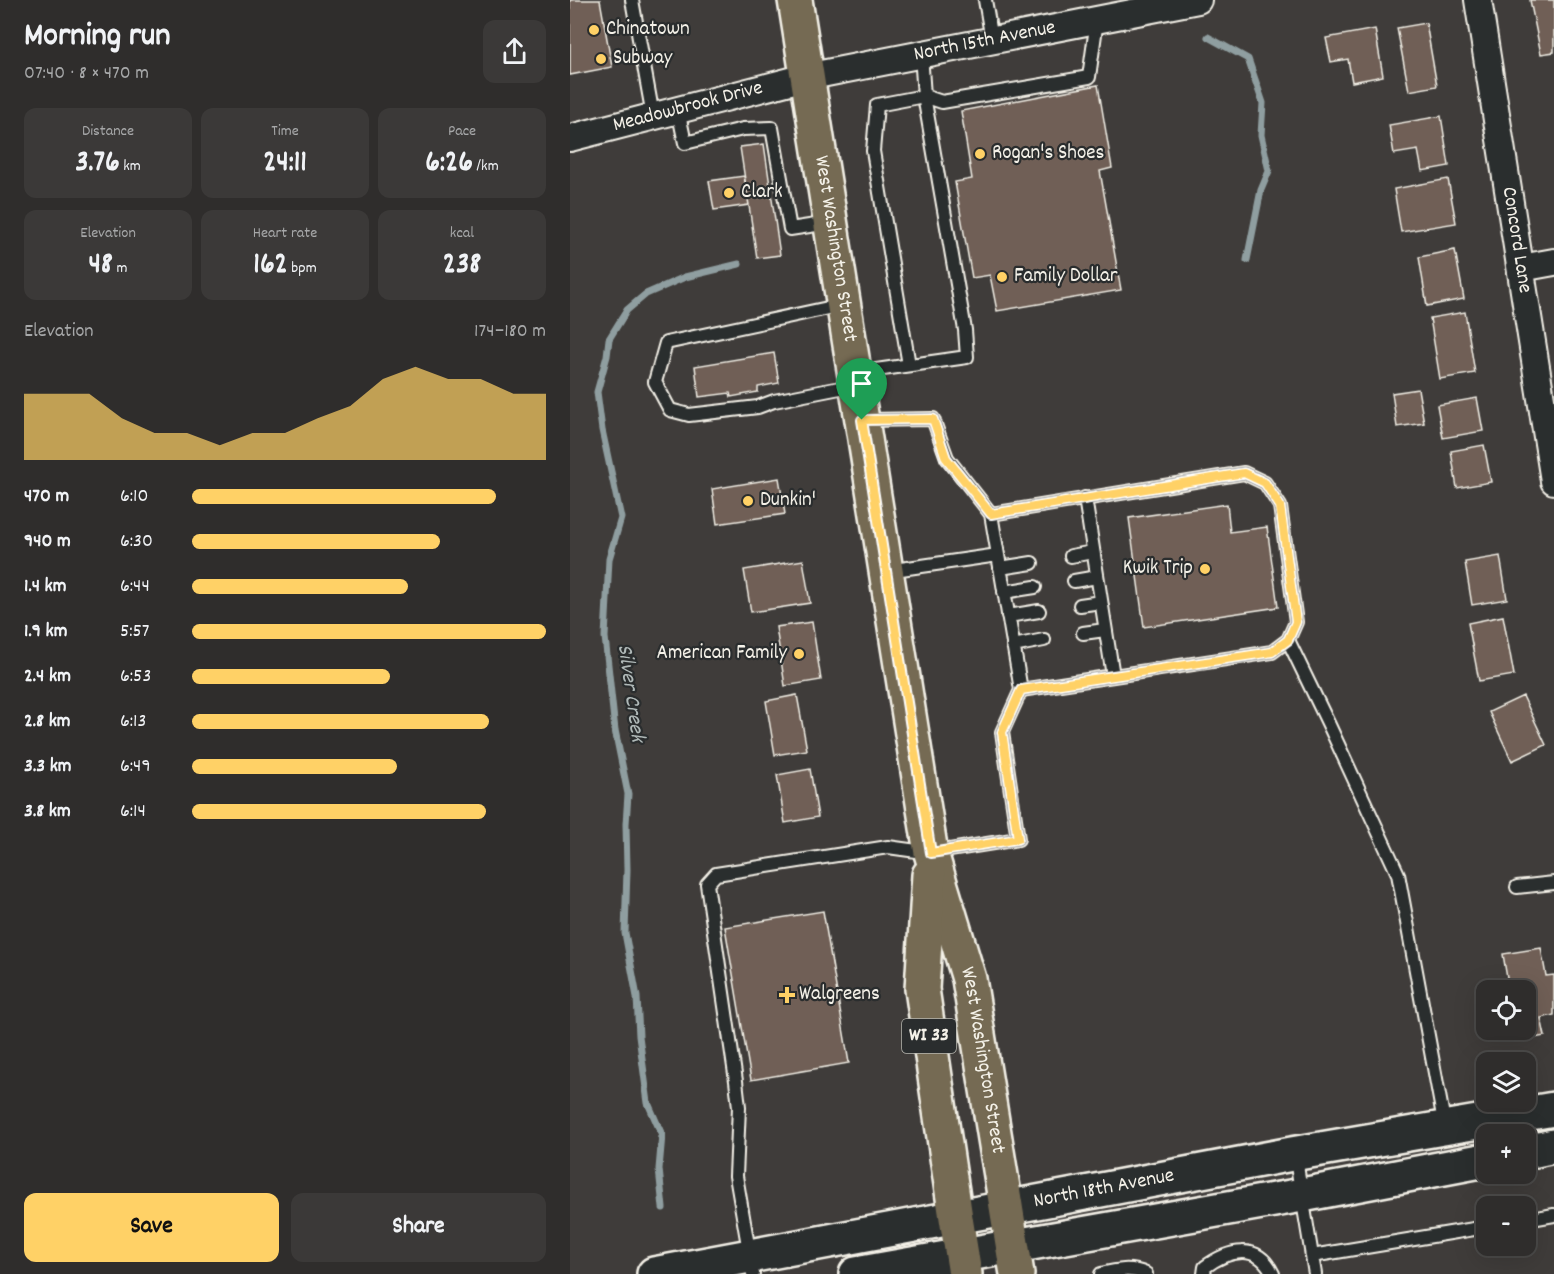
<!DOCTYPE html>
<meta charset="utf-8">
<style>
body{margin:0;font-family:Dekko,sans-serif;background:#3b3938;color:#f1f3f6;height:100vh;display:flex;flex-direction:column;font-size:22px;white-space:nowrap}
*{box-sizing:border-box;margin:0}
p{font-size:20px;color:#a7a8a9}
.icon{flex:none;width:33px;height:33px;fill:none;stroke:currentColor;stroke-width:2;stroke-linecap:round;stroke-linejoin:round}
.map{position:relative;flex:1;overflow:hidden}
.side{display:flex;flex-direction:column;background:#2f2d2c;width:570px}
.side>*{flex:none}
.tools{position:absolute;left:906px;top:980px;display:grid;gap:12px}
.tools a{display:grid;place-items:center;width:60px;height:60px;border-radius:12px;background:#2f2d2c;box-shadow:0 6px 24px #0002,0 0 0 2px #4a4948;font-size:30px}
.pin{position:absolute;display:grid;place-items:center;width:51px;height:51px;color:#fff;margin:-62px -26px;border-radius:50% 50% 50% 0;rotate:-45deg;box-shadow:0 0 6px #0007}
.pin .icon{rotate:45deg}
.round{display:grid;place-items:center;flex:none;width:63px;height:63px;border-radius:12px;background:#3b3938}
.overview{display:flex;align-items:center;justify-content:space-between;height:102px;padding:0 24px}
h1{font-size:33px;font-weight:700;line-height:45px}
.figures{display:grid;grid-template-columns:repeat(3,1fr);gap:9px;height:102px;padding:6px 24px}
.figures div{display:grid;align-content:center;border-radius:12px;background:#3b3938;text-align:center}
.figures b{font-size:30px;font-weight:700}
.figures small{font-size:16px;font-weight:400}
.figures p{font-size:16px}
.chart{height:168px;padding:12px 24px}
.chart p{display:flex;justify-content:space-between}
.chart svg{width:100%;height:108px;margin-top:6px;fill:#ffd166;opacity:.7}
.action{display:flex;gap:12px;margin-top:auto;padding:12px 24px}
.action a{flex:1;height:69px;border-radius:12px;background:#ffd166;color:#111;font-size:24px;font-weight:700;line-height:69px;text-align:center}
.action a+a{background:#3b3938;color:#f1f3f6}
ul{padding:0 24px;list-style:none;font-size:20px}
li{display:grid;grid-template-columns:96px 72px 1fr;align-items:center;height:45px}
li i{height:15px;border-radius:8px;background:#ffd166}
main{display:flex;flex:1;min-height:0}
.map>svg:first-child{display:block}
</style>
<main>
<section class="side">
<div class="overview"><div><h1>Morning run</h1><p>07:40 · 8 × 470 m</p></div><a class="round"><svg class="icon" aria-label="share" viewBox="0 0 24 24"><path d="M12 15V3M7 8l5-5 5 5M5 13v7h14v-7"/></svg></a></div>
<div class="figures">
<div><p>Distance</p><b>3.76<small> km</small></b></div>
<div><p>Time</p><b>24:11</b></div>
<div><p>Pace</p><b>6:26<small> /km</small></b></div>
</div>
<div class="figures">
<div><p>Elevation</p><b>48<small> m</small></b></div>
<div><p>Heart rate</p><b>162<small> bpm</small></b></div>
<div><p>kcal</p><b>238</b></div>
</div>
<div class="chart"><p><span>Elevation</span>174–180 m</p>
<svg viewBox="0 0 160 44" preserveAspectRatio="none"><path d="M0 44V17L10 17L20 17L30 27L40 33L50 33L60 38L70 33L80 33L90 27L100 22L110 11L120 6L130 11L140 11L150 17L160 17V44z"/></svg>
</div>
<ul>
<li><b>470 m</b>6:10<i style="width:86%"></i></li>
<li><b>940 m</b>6:30<i style="width:70%"></i></li>
<li><b>1.4 km</b>6:44<i style="width:61%"></i></li>
<li><b>1.9 km</b>5:57<i style="width:100%"></i></li>
<li><b>2.4 km</b>6:53<i style="width:56%"></i></li>
<li><b>2.8 km</b>6:13<i style="width:84%"></i></li>
<li><b>3.3 km</b>6:49<i style="width:58%"></i></li>
<li><b>3.8 km</b>6:14<i style="width:83%"></i></li>
</ul>
<div class="action"><a>Save</a><a>Share</a></div>
</section>
<div class="map">
<svg width="984" height="1274" viewBox="0 0 984 1274">
<rect width="100%" height="100%" fill="#3f3c3a"/>
<filter id="ink" filterUnits="userSpaceOnUse"><feTurbulence type="fractalNoise" baseFrequency=".0167" numOctaves="2"/><feDisplacementMap in="SourceGraphic" scale="12" xChannelSelector="R" yChannelSelector="G"/><feConvolveMatrix kernelMatrix="1 2 1 2 8 2 1 2 1" color-interpolation-filters="sRGB"/></filter>
<g filter="url(#ink)">
<g fill="none" stroke-linecap="round" stroke-linejoin="round">
<path stroke="#8f9ea0" stroke-width="7" d="M638 37 678 59 693 103 691 135 699 171 691 190 677 260
M93 1208 89 1169 92 1135 78 1103 69 1036 67 997 55 933 57 870 56 824 58 794 45 730 35 637 39 559 51 518 32 430 27 392 37 356 39 339 57 310 76 294 115 277 169 264"/>
</g>
<path fill="#6f5f56" stroke="#f4f1e8" stroke-width="1.5" d="M0 0H30L42 67 0 75Z
M960 0H984V52L971 54Z
M856 23 867 86 839 91 827 28Z
M805 29 813 76 782 82 778 59 761 62 756 38Z
M528 85 542 168 530 171 551 290 427 311 420 275 402 278 385 182 402 179 391 111Z
M871 116 879 166 852 171 848 150 824 154 819 125Z
M194 144 210 255 187 258 170 147Z
M174 176 179 205 144 210 139 181Z
M878 179 886 223 831 232 824 189Z
M885 250 894 299 857 306 849 257Z
M895 312 905 373 870 379 860 318Z
M204 353 209 383 188 387V392L161 397 160 393 129 397 125 366Z
M848 389 854 423 827 427 822 393Z
M907 398 913 431 873 438 867 405Z
M914 445 921 482 887 488 881 451Z
M209 478 215 514 147 524 142 489Z
M209 478 215 514 147 524 142 489Z
M657 504 660 532 697 527 708 607 574 627 559 518Z
M930 556 937 599 902 605 895 562Z
M233 560 240 603 181 612 174 570Z
M933 616 944 675 909 681 898 623Z
M242 622 251 680 215 686 206 627Z
M227 695 237 750 205 755 196 701Z
M953 696 976 745 942 761 919 712Z
M240 769 248 817 215 823 207 775Z
M253 911 279 1063 181 1080 155 927Z
M971 948 976 976 984 975V1015L971 1018 975 1036 947 1041 945 1029H956V990H939L933 954Z"/>
<g fill="none" stroke-linecap="round" stroke-linejoin="round">
<g stroke="#f4f1e8" stroke-width="16">
<path id="lane" d="M62 0 83 116
M415 0 422 40
M108 110 115 143 173 129 202 128 220 229 259 223
M272 305 96 343 85 382 100 410 119 415 188 407 204 401 285 385
M339 365 303 151 307 105 354 96 372 102 519 77 527 20
M285 373 397 357 395 330 354 96 351 54
M515 498 543 676
M421 514 674 473 695 483 710 506 726 622 718 640 702 652 451 690
M501 556 523 552
M430 568 462 563
M317 571 428 555
M504 581 527 577
M434 592 465 587
M510 605 531 602
M438 616 469 611
M513 633 535 630
M718 640 759 725 828 874 875 1127
M443 646 474 640
M947 887 984 883
M725 1154 745 1274
M956 1220 984 1215
M742 1256 916 1227
M183 1274 166 1176 169 1107 166 1081 137 884 146 874 318 847 361 853 448 839 432 732 451 690 421 514 377 458 363 419 295 420
M531 1274C547 1270 561 1267 576 1274
M634 1274 635 1267C658 1250 688 1242 703 1274"/>
</g>
<g stroke="#f4f1e8" stroke-width="30">
<g id="street">
<path id="s1" d="M908 0 984 481"/>
<path id="s2" d="M0 138 236 77 628 0"/>
<path d="M951 268 984 262"/>
</g>
</g>
<g stroke="#f4f1e8" stroke-width="38">
<g id="secondary">
<path d="M956 1152 984 1146"/>
<path id="s3" d="M84 1274 722 1154 984 1109"/>
<path d="M286 1274 732 1195 916 1160"/>
</g>
</g>
<g stroke="#f4f1e8" stroke-width="38">
<g id="primary">
<path id="s4" d="M225 0 361 853 399 979 447 1274"/>
<path d="M359 875 352 989 386 1218 395 1274"/>
</g>
</g>
<use href="#lane" stroke="#2a2d2e" stroke-width="12"/>
<use href="#street" stroke="#2a2d2e" stroke-width="26"/>
<use href="#secondary" stroke="#2a2d2e" stroke-width="33"/>
<use href="#primary" stroke="#746b52" stroke-width="33"/>
</g>
</g>
<g fill="none" stroke-linecap="round" stroke-linejoin="round" filter="url(#ink)">
<g stroke="#fff" stroke-width="12">
<path id="route" d="M363 419 376 458 421 514 674 473 695 483 710 506 726 622 718 640 702 652 451 690 432 732 448 839 361 853 292 420Z"/>
</g>
<use href="#route" stroke="#ffd166" stroke-width="8"/>
</g>
<g fill="#ffd166" stroke="#2a2d2e" stroke-width="2">
<circle cx="24" cy="30" r="6"/>
<circle cx="31" cy="59" r="6"/>
<circle cx="410" cy="154" r="6"/>
<circle cx="159" cy="193" r="6"/>
<circle cx="432" cy="277" r="6"/>
<circle cx="178" cy="501" r="6"/>
<circle cx="635" cy="569" r="6"/>
<circle cx="229" cy="654" r="6"/>
<path d="M214 986h6v6h6v6h-6v6h-6v-6h-6v-6h6z"/>
</g>
<g text-anchor="middle" dominant-baseline="central" stroke-width="4.5" stroke-linejoin="round" paint-order="stroke">
<rect fill="#2a2d2e" stroke="#b7b6b0" stroke-width="1.5" x="332" y="1019" width="54" height="34" rx="4.5"/>
<g font-size="20" font-weight="bold" fill="#f4f1e8">
<text x="359" y="1036">WI 33</text>
</g>
<g font-size="21" fill="#f4f1e8" stroke="#2a2d2e" text-anchor="start">
<text x="36" y="30">Chinatown</text>
<text x="43" y="59">Subway</text>
<text x="422" y="154">Rogan's Shoes</text>
<text x="171" y="193">Clark</text>
<text x="444" y="277">Family Dollar</text>
<text x="190" y="501">Dunkin'</text>
<text x="623" y="569" text-anchor="end">Kwik Trip</text>
<text x="217" y="654" text-anchor="end">American Family</text>
<text x="229" y="995">Walgreens</text>
</g>
<g font-size="21" fill="#f4f1e8" stroke="#2a2d2e">
<text stroke="none"><textPath href="#s2" startOffset="426">North 15th Avenue</textPath></text>
<text stroke="none"><textPath href="#s2" startOffset="122">Meadowbrook Drive</textPath></text>
<text stroke="none"><textPath href="#s1" startOffset="243">Concord Lane</textPath></text>
<text stroke="none"><textPath href="#s4" startOffset="252">West Washington Street</textPath></text>
<text stroke="none"><textPath href="#s4" startOffset="1078">West Washington Street</textPath></text>
<text stroke="none"><textPath href="#s3" startOffset="458">North 18th Avenue</textPath></text>
</g>
<g font-size="22" font-style="italic" fill="#b0b9b8" stroke="#2a2d2e">
<text transform="translate(60 693) rotate(82)">Silver Creek</text>
</g>
</g>
</svg>
<div class="tools">
<a><svg class="icon" aria-label="locate" viewBox="0 0 24 24"><circle cx="12" cy="12" r="6"/><path d="M12 2v4M12 18v4M2 12h4M18 12h4"/></svg></a>
<a><svg class="icon" aria-label="layers" viewBox="0 0 24 24"><path d="M12 4l9 5-9 5-9-5zM3 14l9 5 9-5"/></svg></a>
<a>+</a>
<a>−</a>
</div>
<div class="pin" style="left:292px;top:420px;background:#1e9e55"><svg class="icon" aria-label="arrive" viewBox="0 0 24 24"><path d="M6 21V4h12l-3 4 3 4H6"/></svg></div>
</div>
</main>
